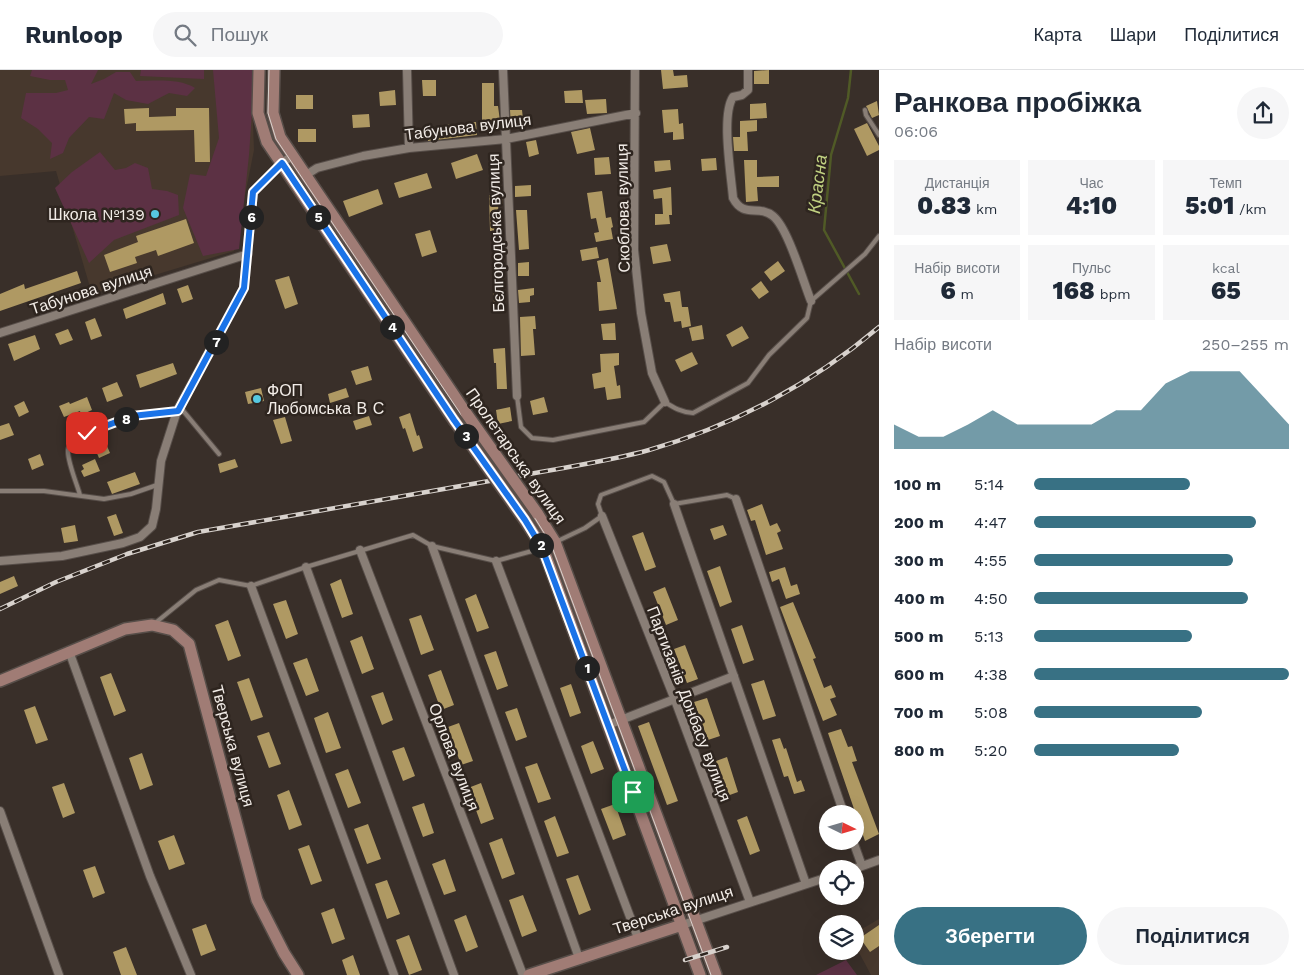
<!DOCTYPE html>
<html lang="uk">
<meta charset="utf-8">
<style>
body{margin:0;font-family:"Work Sans",sans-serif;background:#f6f6f7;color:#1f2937;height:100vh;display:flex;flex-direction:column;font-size:19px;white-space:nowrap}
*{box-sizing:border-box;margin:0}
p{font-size:16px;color:#747a83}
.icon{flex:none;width:28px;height:28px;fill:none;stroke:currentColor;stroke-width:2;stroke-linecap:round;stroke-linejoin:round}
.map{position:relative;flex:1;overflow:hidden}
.side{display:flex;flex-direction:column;background:#fff;width:425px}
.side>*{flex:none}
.needle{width:32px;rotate:95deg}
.buttons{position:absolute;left:819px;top:735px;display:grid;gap:10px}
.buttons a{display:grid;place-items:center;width:45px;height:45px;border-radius:50%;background:#fff;box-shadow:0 5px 20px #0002;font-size:25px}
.pin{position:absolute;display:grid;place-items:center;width:42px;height:42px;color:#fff;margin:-21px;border-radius:10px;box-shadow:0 2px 8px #0006}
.km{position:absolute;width:25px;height:25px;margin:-12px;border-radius:50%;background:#222;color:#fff;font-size:14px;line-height:25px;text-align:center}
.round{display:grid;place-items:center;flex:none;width:52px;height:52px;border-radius:26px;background:#f6f6f7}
.summary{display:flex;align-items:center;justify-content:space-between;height:85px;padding:0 15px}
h1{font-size:28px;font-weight:800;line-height:38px}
.metrics{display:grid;grid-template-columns:repeat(3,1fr);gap:8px;height:85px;padding:5px 15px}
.metrics div{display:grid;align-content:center;border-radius:0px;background:#f6f6f7;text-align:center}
.metrics b{font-size:25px;font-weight:800}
.metrics small{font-size:14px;font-weight:400}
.metrics p{font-size:14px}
.chart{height:140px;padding:10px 15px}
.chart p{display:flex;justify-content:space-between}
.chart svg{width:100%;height:90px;margin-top:5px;fill:#387184;opacity:.7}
.button{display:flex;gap:10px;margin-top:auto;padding:10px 15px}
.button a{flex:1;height:58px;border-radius:30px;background:#387184;color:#fff;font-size:20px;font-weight:800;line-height:58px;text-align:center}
.button a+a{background:#f6f6f7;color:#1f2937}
ul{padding:0 15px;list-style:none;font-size:16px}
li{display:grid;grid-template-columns:80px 60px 1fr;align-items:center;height:38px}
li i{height:12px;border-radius:6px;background:#387184}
header{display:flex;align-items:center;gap:30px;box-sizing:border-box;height:70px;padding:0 25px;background:#fff;border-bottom:1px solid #e0e1e3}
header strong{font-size:24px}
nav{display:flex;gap:28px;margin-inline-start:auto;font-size:18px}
.search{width:350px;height:45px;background:#f6f6f7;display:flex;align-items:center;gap:12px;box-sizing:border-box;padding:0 18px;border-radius:28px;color:#747a83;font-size:19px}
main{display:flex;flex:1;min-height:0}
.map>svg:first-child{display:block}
</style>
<header>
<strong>Runloop</strong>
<div class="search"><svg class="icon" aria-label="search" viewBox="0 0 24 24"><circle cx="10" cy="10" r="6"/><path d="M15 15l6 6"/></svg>Пошук</div>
<nav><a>Карта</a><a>Шари</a><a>Поділитися</a></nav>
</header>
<main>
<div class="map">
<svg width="879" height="905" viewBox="0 0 879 905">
<rect width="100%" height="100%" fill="#392f29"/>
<path fill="#47382d" d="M0 0H251L254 80 234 181 92 224 56 101 0 106Z
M879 849V905H871L855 875V863Z"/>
<path fill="#5c3144" d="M32 0H98L91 14 104 9 116 2H130L136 11C154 11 179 8 195 18L187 26 169 23 148 34 126 30 114 23 104 49 89 47 69 68 63 83 50 89 52 73 38 59 21 48 26 23H56L68 20 65 10H50L30 6Z
M141 0H204V9L140 6Z
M213 0H254V12L249 85 239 179 203 186 183 138 190 104 206 106 219 68Z
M100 82 115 100 126 98 135 93 148 98 152 119 167 121 178 125 179 145 114 170 89 193 55 118 72 102Z
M846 890 857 905H816Z"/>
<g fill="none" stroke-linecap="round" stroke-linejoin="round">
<path stroke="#505a26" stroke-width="2.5" d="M851 0 848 28 831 85 824 160 859 224"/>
</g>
<path fill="#af9963" d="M661 0H673L674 6 687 5 688 17 663 19Z
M769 0V14H754V1Z
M422 10H436V26H423Z
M482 13H494V36H498L500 51H482Z
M395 20 396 35 380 36 379 22Z
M582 20 583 33H565L564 21Z
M296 25H313V39H296Z
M606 29 607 43 587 44 585 30Z
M877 31 879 45 872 48 866 36Z
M766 33 767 48 750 49V34Z
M149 38V47L176 46V38H209L210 92H195L194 60 136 61V53L125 54 124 39Z
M678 39 679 54 683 53 684 69 673 70V62L664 63 662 40Z
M510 40H522L524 58 511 59Z
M369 44 370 57 353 58 352 45Z
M757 50V61L747 62 748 81H734L733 67H740V51Z
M476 52 477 65 428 71 426 60 446 58V55Z
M867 53 879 76V80L867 86 854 59Z
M590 58 595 80 577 84 571 62Z
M298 59H316V72H298Z
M536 70 539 84 529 87 526 72Z
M477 84 483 100 456 109 451 93Z
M609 87 611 104 595 105 594 88Z
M716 88 717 100 702 101 701 89Z
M670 90 671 100 655 102 654 91Z
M744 90H757V107L779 106V117H757L758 131 746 132Z
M427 103 432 118 399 128 394 113Z
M531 115V126L515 127V116Z
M671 117 672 145H669L670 154 655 155V144H663L662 128 654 129 653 120Z
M378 119 383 134 349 147 343 131Z
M602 121 606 148 611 147 613 157 611 158 613 169 596 172 594 163 599 162 596 148 591 149 587 123Z
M502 124 503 134H498L499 150H502L503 160 490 161 489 125Z
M516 140H527L529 179 519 180Z
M186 149 194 173 158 186 156 180 135 187 137 193 110 202 104 185 138 172 136 166Z
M430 160 437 182 422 187 415 164Z
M667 174 671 191 653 194 650 177Z
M597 177 599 188 582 191 580 180Z
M608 188 617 239 599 241 597 212H601L597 191Z
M778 191 785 201 771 211 764 202Z
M529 192V206H518V193Z
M493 200H503L504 238 494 239Z
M77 201 81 213 0 241V224L24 214 25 219Z
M289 206 298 234 285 239 275 210Z
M761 211 769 222 759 229 751 219Z
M188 215 193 229 182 233 177 219Z
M534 218V225L530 226V232L519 233 518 220Z
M680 221 682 237H688L691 256 682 258 681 251 674 252 670 232H665L663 224Z
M163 223 166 234 126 249 123 239Z
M535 246 536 259H533L535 285 521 286 520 247Z
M95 248 102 266 91 270 85 252Z
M615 253 616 270H603L601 254Z
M702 255 704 269 692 271 689 258Z
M742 256 749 268 732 277 726 265Z
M68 259 73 270 60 275 55 264Z
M35 265 40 279 14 291 8 274Z
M505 278 507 319H497L496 293H494L493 279Z
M692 282 698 294 681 302 675 290Z
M619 283V295L614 296 617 316 620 315 621 328 607 330 605 317 594 319 592 304 601 302 600 284Z
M173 293 177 304 140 318 136 305Z
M368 296 372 310 356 315 351 301Z
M117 312 123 326 107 332 102 318Z
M261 318 264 331 248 334 245 322Z
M346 318 349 327 330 333 328 324Z
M87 327 92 340 81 345 80 341 64 347 59 336 69 332 70 334Z
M544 327 548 342 533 345 530 331Z
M24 331 29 342 19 347 14 336Z
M510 337 512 351 498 354 496 340Z
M410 343 417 366 419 365 423 378 413 382 405 358 403 359 399 347Z
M369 346 372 355 356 360 353 351Z
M285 347 292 371 281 374 273 350Z
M9 353 14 365 0 370V356Z
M104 369 110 383 99 388 93 374Z
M40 384 44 395 32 400 28 389Z
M95 389 100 401 84 407 81 401 84 399 82 395Z
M235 389 238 397 220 403 218 394Z
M135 402 140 414 112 424 107 412Z
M762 434 770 456 777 453 781 461 777 463 783 479 766 485 755 450 751 451 747 440Z
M116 444 123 463 114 466 107 447Z
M75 455 78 471 64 473 61 458Z
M723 455 727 465 714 470 710 459Z
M643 462 656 497 645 501 632 466Z
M720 496 732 532 720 537 707 501Z
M785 497 791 516 797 514 800 524 786 529 779 509 772 512 769 502Z
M14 506 18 516 0 524V512Z
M341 509 353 544 342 548 330 514Z
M665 517 678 550 666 555 653 522Z
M476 524 489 558 477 562 465 529Z
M286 530 298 564 286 569 273 534Z
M793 532 816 588 813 589 824 618 831 615 836 627 830 629 837 645 823 651 780 537Z
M421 545 434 580 421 585 409 549Z
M228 550 241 586 228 591 215 555Z
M742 555 754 590 743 594 731 559Z
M362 566 374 599 362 604 350 571Z
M685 575 698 609 687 613 674 579Z
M496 581 508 616 497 620 484 585Z
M307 588 319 621 306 626 293 593Z
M441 600 454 635 441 640 428 605Z
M111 603 126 641 114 646 100 607Z
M249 608 263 647 251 651 237 612Z
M764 610 776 646 763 650 751 614Z
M571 614 581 643 570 647 560 618Z
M383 622 393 650 382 655 371 626Z
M707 628 720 666 708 670 694 632Z
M35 636 48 670 36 674 24 640Z
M517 638 527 667 516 671 505 642Z
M328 642 341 678 326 683 314 648Z
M649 652 678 731 667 735 638 656Z
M459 653 473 691 461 695 448 657Z
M841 659 848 677 852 676 857 691 852 692 879 764 865 771 828 663Z
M269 662 281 694 269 698 257 666Z
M780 668 784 679 786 678 797 712 801 710 805 721 794 724 788 706 784 707 772 670Z
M593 671 604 699 591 704 581 676Z
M404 677 415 706 403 711 392 681Z
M142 683 153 715 140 720 129 688Z
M727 687 738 722 727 726 716 691Z
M537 693 551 729 538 733 525 697Z
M348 699 361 733 348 738 335 704Z
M64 713 75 743 63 748 52 717Z
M481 713 494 749 481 754 468 718Z
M289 720 302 755 289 760 277 725Z
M424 733 434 763 423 767 412 737Z
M615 734 626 765 613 770 601 739Z
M555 746 569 783 557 787 544 751Z
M747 746 760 781 750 785 737 750Z
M368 754 381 789 367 794 354 759Z
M174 765 185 794 169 800 158 771Z
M502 768 515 804 502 809 489 773Z
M309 775 322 811 311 815 298 779Z
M445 789 456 821 444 825 432 794Z
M95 796 105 823 93 828 83 800Z
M578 805 591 840 579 845 566 809Z
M387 810 400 844 387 849 375 814Z
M523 825 537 861 522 867 509 830Z
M334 838 345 869 332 874 321 843Z
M466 845 478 877 466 882 454 850Z
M206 854 216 880 201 886 192 859Z
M879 855V876L870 882 860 868Z
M409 865 422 900 409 905 396 870Z
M126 877 137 905H121L113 882Z
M353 885 360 905H347L342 890Z"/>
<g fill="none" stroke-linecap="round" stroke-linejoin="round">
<g stroke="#574e49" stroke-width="6">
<path id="service" d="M865 40 866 45 879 65
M517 326 521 357 532 368 553 370 644 352 665 332C674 338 681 342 693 343L748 313 769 285 807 248 811 231 865 184 879 166
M180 337 219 384
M0 421H44L104 429 131 424 157 415
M80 425C77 414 67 391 68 380 70 365 117 350 131 347 146 343 162 343 177 341
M154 554 196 520 219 510 251 516 306 497 413 465 432 476 496 491 543 478 585 458 602 446 598 434 601 425 652 406 664 412 674 434 727 425 736 429"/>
</g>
<g stroke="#574e49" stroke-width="10">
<path id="minor" d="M407 0 409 78
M503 0 517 326
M635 0 634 180 641 243 652 303 665 332
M748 0V20L742 25 733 27C721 45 731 104 733 128 744 149 758 134 773 146 788 158 803 211 811 231
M306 105 317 98 363 86 409 78 506 69 636 43
M0 263 248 184
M736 429 844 744
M674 434 806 814
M602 446 675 630 750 832
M432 476 579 888
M360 480 523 905
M0 491 62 486 123 473 140 467 152 456 156 439 161 391 177 341 244 218 253 122 282 93 292 86
M496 491 638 868
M306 497 454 905
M251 516 394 905
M69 581 150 806 191 905
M608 655 734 606
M0 741 59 905
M853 771 862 796
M854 799 879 790
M682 855 828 807"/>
</g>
<g stroke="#574e49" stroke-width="14">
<path id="secondary" d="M259 0 258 43 267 72 454 350
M274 0 273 43 280 67 466 343
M537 443 555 472 716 905
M525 450 543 478 700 905
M0 611 125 559 152 555 173 560 189 574 257 830 284 883 298 905
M529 905 682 855"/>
</g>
<use href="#service" stroke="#897e76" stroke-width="4"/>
<use href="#minor" stroke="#897e76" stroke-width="8"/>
<use href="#secondary" stroke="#a07c75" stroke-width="11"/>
<path stroke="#d8d2cd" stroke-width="1" d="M269 0 268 43 276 69 462 346 533 445 551 474 711 905"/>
<g stroke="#d8d2cd" stroke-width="4.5">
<path id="rail" d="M0 539 56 512 127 484 198 462 552 400C585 394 617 389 649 380 733 356 813 313 879 257
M685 890 727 877"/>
</g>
<use href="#rail" stroke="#2e251f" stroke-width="2.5" stroke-dasharray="8" stroke-linecap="butt"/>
<g stroke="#574e49" stroke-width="14" stroke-linecap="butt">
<path id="secondary-bridge" d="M466 343 537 443
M454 350 525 450"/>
</g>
<use href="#secondary-bridge" stroke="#a07c75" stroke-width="11"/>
</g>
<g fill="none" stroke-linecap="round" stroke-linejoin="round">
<g stroke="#fff" stroke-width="10">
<path id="route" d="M87 363 132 346 178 341 244 218 253 122 282 93 454 350 525 450 542 478 633 722"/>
</g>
<use href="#route" stroke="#1a73e8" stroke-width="6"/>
</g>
<g fill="#56c9e1" stroke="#2e251f" stroke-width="2">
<circle cx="155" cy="144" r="5"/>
<circle cx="257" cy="329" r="5"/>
</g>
<g text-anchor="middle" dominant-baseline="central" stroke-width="5" stroke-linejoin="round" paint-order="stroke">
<g font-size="16" fill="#f2ece7" stroke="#2e251f">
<text transform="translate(468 57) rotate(-7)">Табунова вулиця</text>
<text transform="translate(623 138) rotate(-91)">Скоблова вулиця</text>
<text transform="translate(496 163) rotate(-92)">Бєлгородська вулиця</text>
<text transform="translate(91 220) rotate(-18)">Табунова вулиця</text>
<text transform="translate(516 386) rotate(55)">Пролетарська вулиця</text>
<text transform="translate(689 634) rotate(69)">Партизанів Донбасу вулиця</text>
<text transform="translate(233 676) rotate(75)">Тверська вулиця</text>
<text transform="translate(454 687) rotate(69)">Орлова вулиця</text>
<text transform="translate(673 840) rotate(-18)">Тверська вулиця</text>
</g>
<g font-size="16" fill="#f2ece7" stroke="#2e251f" text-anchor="end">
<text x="145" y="144">Школа №139</text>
<text x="267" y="320" text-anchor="start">ФОП<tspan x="267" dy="18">Любомська В С</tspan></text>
</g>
<g font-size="18" font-style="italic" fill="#c0d181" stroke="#2e251f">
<text transform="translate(817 114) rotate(-83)">Красна</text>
</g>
</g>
</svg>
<div class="buttons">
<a><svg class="needle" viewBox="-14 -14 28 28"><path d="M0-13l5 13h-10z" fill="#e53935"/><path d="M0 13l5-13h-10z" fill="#747a83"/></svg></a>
<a><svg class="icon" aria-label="locate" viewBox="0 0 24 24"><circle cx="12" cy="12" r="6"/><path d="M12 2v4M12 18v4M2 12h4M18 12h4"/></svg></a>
<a><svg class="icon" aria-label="layers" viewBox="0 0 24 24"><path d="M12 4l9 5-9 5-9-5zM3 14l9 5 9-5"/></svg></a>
</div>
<div class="pin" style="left:633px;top:722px;background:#1e9e55"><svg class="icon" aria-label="arrive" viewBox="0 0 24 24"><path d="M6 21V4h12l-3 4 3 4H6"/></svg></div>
<div class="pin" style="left:87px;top:363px;background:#d93025"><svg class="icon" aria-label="check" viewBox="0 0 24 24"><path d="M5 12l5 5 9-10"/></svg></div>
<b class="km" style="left:587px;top:598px">1</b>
<b class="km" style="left:541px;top:475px">2</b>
<b class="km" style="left:466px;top:366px">3</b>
<b class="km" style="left:392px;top:257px">4</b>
<b class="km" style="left:318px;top:147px">5</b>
<b class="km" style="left:251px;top:147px">6</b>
<b class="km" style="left:216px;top:272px">7</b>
<b class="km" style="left:126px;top:349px">8</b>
</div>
<section class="side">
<div class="summary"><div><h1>Ранкова пробіжка</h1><p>06:06</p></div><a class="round"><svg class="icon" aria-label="share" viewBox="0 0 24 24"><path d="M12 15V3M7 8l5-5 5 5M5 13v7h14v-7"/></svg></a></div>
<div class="metrics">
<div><p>Дистанція</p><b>0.83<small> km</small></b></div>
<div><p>Час</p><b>4:10</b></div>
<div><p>Темп</p><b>5:01<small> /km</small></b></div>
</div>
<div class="metrics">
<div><p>Набір висоти</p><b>6<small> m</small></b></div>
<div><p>Пульс</p><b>168<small> bpm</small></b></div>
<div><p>kcal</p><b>65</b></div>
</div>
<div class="chart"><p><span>Набір висоти</span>250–255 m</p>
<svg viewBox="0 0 160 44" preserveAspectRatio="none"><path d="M0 44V32L10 38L20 38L30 32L40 25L50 32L60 32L70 32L80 32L90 25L100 25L110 12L120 6L130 6L140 6L150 19L160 32V44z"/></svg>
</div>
<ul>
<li><b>100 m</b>5:14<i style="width:61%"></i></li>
<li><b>200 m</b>4:47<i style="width:87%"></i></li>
<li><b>300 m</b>4:55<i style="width:78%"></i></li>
<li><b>400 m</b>4:50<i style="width:84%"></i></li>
<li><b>500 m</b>5:13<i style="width:62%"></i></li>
<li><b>600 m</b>4:38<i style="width:100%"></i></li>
<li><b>700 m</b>5:08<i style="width:66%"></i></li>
<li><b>800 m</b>5:20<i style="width:57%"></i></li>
</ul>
<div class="button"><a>Зберегти</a><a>Поділитися</a></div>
</section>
</main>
